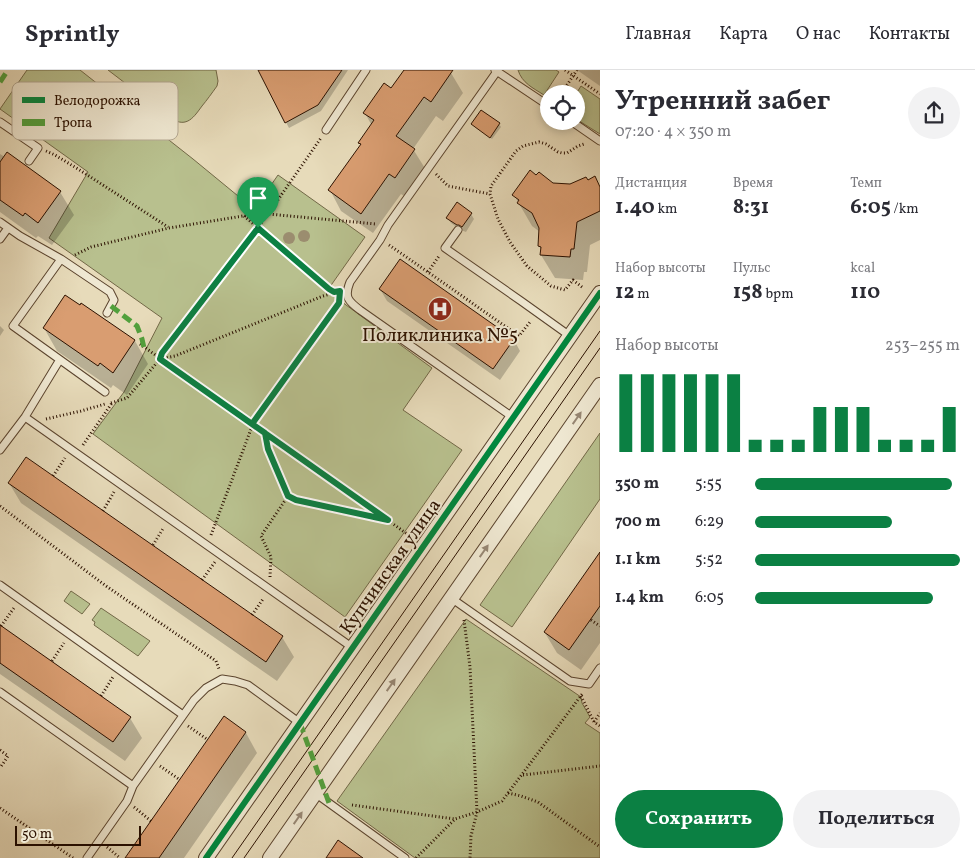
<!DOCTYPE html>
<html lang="ru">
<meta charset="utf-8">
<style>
body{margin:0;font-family:Vollkorn,serif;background:#f2f2f3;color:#2b2b33;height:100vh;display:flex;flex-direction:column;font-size:19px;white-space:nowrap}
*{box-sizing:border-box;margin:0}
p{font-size:16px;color:#7c7c81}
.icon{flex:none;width:28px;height:28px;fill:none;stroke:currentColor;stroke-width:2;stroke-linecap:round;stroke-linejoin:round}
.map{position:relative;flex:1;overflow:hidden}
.details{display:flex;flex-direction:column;background:#fff;width:375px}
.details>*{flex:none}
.tools{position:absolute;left:540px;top:15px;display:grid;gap:10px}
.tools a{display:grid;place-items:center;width:45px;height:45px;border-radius:50%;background:#fff;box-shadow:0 2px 8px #0003;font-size:25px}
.scale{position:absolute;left:15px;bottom:12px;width:126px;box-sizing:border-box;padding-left:5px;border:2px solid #2c1100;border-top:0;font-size:14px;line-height:18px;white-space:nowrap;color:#2c1100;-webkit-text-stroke:4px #efe8d2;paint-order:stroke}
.pin{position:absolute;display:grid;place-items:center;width:42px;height:42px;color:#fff;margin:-51px -21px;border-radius:50% 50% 50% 0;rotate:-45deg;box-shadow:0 0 5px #0007}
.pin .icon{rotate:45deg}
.round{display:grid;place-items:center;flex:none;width:52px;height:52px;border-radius:26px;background:#f2f2f3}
.summary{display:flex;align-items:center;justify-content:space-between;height:85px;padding:0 15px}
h1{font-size:28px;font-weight:700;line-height:38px}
.metrics{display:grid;grid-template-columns:repeat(3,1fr);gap:8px;height:85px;padding:5px 15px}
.metrics div{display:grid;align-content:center}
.metrics b{font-size:21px;font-weight:700}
.metrics small{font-size:14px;font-weight:400}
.metrics p{font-size:14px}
.chart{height:140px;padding:10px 15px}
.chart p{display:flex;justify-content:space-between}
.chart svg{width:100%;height:90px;margin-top:5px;stroke:#0b8043;stroke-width:6}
.cta{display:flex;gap:10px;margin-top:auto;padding:10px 15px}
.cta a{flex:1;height:58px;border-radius:30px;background:#0b8043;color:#fff;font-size:20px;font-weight:700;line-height:58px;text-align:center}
.cta a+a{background:#f2f2f3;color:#2b2b33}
ul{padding:0 15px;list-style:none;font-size:16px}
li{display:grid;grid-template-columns:80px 60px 1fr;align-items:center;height:38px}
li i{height:12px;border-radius:6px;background:#0b8043}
header{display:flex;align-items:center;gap:30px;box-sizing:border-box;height:70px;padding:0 25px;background:#fff;border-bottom:1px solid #e1e1e2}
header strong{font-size:24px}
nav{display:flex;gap:28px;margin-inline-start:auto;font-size:18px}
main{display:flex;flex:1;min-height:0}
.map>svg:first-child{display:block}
</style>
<header>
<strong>Sprintly</strong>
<nav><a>Главная</a><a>Карта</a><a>О нас</a><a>Контакты</a></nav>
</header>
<main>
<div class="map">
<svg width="600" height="788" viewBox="0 0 600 788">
<rect width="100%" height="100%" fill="#e7dbba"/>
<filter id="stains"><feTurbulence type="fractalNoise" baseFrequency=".004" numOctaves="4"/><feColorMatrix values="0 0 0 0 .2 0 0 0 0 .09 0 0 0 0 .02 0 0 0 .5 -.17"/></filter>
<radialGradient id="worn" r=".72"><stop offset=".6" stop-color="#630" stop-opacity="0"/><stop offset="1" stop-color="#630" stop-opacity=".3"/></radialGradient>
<path fill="#b8c08e" stroke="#726847" d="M27 0H80L193 89 249 135 256 137 278 105 365 167 327 221 432 298 403 340 462 380 345 547 93 364 124 322 162 248 49 168 88 102 0 39Z
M108 0H216L218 11 217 16C212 23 207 30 202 36 194 47 187 58 172 49Z
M518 0H556L559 2 544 25C533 18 522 13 518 0Z
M581 16 600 29V64L576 49V24Z
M600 363V429L512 557 480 535Z
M71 521 90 534 82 544 64 531Z
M101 538 150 571 138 586 94 555 95 552 92 550Z
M466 549 581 627 582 633 590 647 585 653 600 663V788H415L337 731Z"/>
<path fill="#0003" d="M259 0H348L321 41 289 58Z
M406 0H447L451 3 463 23 443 51 436 46 413 79 426 100 407 128 401 124 373 163 341 141 330 120 361 75 360 73 372 56 365 43 392 20Z
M577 0H600V16Z
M481 42 499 54 501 57 492 69 474 56 472 54Z
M0 84 5 87 7 84 60 122 74 145 52 175 38 166 36 168 0 142Z
M587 111 600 117V170L590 175 587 202H584L583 210 555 208 541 185 542 181 539 176 540 162 532 156 514 125 552 114 571 115Z
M471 144 474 149 466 162 461 160 451 153 448 148Z
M400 191 514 270 520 281 500 310 387 231 380 219Z
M81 235 135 271 148 294 127 325 113 315 111 318 57 281 44 258 80 237Z
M0 256 4 260 0 266Z
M9 413 282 567 294 587 277 611 21 433Z
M600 484V573L581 600 557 583 545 563Z
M0 556 130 648 142 668 125 691 0 604Z
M224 648 246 663 257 683 184 788H127Z"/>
<path fill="#d99d71" stroke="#2c1100" d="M258 0H342L318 35 285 53Z
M404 0H453L431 32 424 27 396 66 415 79 395 108 389 104 361 144 328 120 361 74 358 73 374 50 363 43 384 13 391 18Z
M481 40 500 53 490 68 471 54Z
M7 82 61 121 38 153 25 143 23 146 0 130V92Z
M530 100 536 105 539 102 553 113 570 114 586 107 588 110 595 106 600 117V141L577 152 574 179H571L570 187 540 185 541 177 538 176 539 158 532 143 517 133 519 130 512 125Z
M457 132 472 143 462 157 459 155H457L446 148Z
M400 189 514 269 493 299 379 219Z
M65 225 80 235 81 233 135 270 113 303 100 293 98 296 43 258Z
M26 387 283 566 266 592 8 413Z
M600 482V536L569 580 544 562Z
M0 555 131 647 113 672 0 593Z
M224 646 246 662 159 788H125Z
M338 770 363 788H326Z"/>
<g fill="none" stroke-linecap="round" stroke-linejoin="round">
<g stroke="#5b442e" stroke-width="9">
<path id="lane" d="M495 0 549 36
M498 0 388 155 380 170 350 212C344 227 348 231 360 240L514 348
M571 51 600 71
M0 52 38 78 29 91
M326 60 366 0
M0 152 20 166 61 189 110 222 114 230 107 243
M458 160 445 178 521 231 570 266
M0 169 8 158
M61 189 13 256 105 322
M25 347 353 578
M0 380 25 347 59 291
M0 515 183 645
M451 528 570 611 589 614 600 598
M0 622 133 716
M315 723 405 788
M87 788 127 731 133 716 194 630 206 618 222 609 235 611 248 615 300 653"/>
</g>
<g stroke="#5b442e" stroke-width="16">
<path id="street" d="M206 788 600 223
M270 788 600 315"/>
</g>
<path stroke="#2c1100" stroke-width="3" stroke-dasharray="1 2.5" stroke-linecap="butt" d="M565 0 600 24
M561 24 577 0
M46 81 55 85 78 99 168 157
M436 104 448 116 490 124
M244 146 334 222
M389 175 428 202 519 266 530 252
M75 185 91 177 169 158 243 146 268 144 376 154
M428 202 439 186
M582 217 573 210 565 220 551 216 527 196 510 172 498 149 490 124 491 116 516 81 523 76 539 72 546 74 558 82 562 83H567L578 76 584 74
M140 274 410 466
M160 289 175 286 323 226 337 222
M111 333 127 328 160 289 162 283 268 144 321 68
M46 349 81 341 105 334
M265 364 268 379 288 426 296 430 384 449
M83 375 112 333
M53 406 65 388
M0 436 106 516 216 591 219 599
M103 441 114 422
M211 465 253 354 338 234
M153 475 164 457
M270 507 271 487 261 466 288 426
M202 510 215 492
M252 545 263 529
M464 550 470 597 477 742 471 766 470 788
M591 550 600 556
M1 556 14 538
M52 591 64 573
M101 626 113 607
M581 626 594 652 600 656
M594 652 600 643
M188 656 208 670
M0 680 8 686 0 698
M160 696 180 710
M523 705 600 696
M508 723 521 726 538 732 600 777
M352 735 455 749
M134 737 151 751
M0 738 73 788
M107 777 120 788
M416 788 455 749 477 742 502 731 583 623"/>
<use href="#lane" stroke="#efe8d2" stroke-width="7"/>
<use href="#street" stroke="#efe8d2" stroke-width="14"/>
<path stroke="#2c1100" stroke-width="1" d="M232 788 600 261
M244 788 600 278"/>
<path stroke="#51a03c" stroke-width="5" stroke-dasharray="10 5" stroke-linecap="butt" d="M0 12 8 0
M111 236 137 256 142 269 144 278
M300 653 329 733"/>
<g stroke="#efe8d2" stroke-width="9">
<path id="cycleway" d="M206 788 600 223"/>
</g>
<use href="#cycleway" stroke="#00873e" stroke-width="6"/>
</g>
<g fill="#9b8d6f">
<circle cx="304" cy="166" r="6"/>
<circle cx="289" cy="168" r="6"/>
</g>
<defs><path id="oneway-solid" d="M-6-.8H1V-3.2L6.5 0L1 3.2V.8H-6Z" transform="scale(1.25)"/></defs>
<g fill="#978774">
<use href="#oneway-solid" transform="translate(577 348) rotate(-55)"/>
<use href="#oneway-solid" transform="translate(484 481) rotate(-55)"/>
<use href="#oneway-solid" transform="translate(391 615) rotate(-55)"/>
<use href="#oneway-solid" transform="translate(298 748) rotate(-55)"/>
</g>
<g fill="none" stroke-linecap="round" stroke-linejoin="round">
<g stroke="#fff" stroke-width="10">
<path id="route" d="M258 158 329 219 334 222 340 221 339 233 252 354C298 386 343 418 388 450L296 430 288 426 268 379 265 363 252 354 160 289 162 283 258 158"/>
</g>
<use href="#route" stroke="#0b8043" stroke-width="6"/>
</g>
<defs>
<g id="hospital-disc" transform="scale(1.25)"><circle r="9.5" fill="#8f2418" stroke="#efe8d2"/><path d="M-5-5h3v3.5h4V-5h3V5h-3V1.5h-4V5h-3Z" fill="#fff"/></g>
</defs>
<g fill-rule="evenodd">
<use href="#hospital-disc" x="440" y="239"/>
</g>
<g text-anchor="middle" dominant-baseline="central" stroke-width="4" stroke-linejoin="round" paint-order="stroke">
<g font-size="19" fill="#2c1100" stroke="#efe8d2">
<text x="440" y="266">Поликлиника №5</text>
</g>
<g font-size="19" fill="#2c1100" stroke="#efe8d2">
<text transform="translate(391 497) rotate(-55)">Купчинская улица</text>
</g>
</g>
<rect x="12" y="12" width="166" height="58" rx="8" fill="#efe8d2" stroke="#b4a893" stroke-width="1"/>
<rect x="22" y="27" width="23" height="6" fill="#00873e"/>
<rect x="22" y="49" width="23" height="7" fill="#51a03c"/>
<g font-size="14" fill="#2c1100">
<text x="54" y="35">Велодорожка</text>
<text x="54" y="57">Тропа</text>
</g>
<rect width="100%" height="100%" filter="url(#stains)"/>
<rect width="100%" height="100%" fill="url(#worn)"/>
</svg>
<div class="tools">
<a><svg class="icon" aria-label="locate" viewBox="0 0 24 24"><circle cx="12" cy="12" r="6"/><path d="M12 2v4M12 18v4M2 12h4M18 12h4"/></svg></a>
</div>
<div class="scale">50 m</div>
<div class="pin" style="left:258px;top:158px;background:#1e9e55"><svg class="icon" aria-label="arrive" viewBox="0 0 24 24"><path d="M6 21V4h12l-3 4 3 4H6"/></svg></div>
</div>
<section class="details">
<div class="summary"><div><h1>Утренний забег</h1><p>07:20 · 4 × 350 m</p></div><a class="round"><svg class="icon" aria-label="share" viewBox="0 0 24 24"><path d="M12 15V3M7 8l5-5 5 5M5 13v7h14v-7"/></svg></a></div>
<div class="metrics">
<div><p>Дистанция</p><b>1.40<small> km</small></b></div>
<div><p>Время</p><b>8:31</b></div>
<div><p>Темп</p><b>6:05<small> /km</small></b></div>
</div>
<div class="metrics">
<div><p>Набор высоты</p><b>12<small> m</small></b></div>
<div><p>Пульс</p><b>158<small> bpm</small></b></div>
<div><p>kcal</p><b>110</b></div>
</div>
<div class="chart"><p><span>Набор высоты</span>253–255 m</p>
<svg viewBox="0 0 160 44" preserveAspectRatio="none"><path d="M5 44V6M15 44V6M25 44V6M35 44V6M45 44V6M55 44V6M65 44V38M75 44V38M85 44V38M95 44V22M105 44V22M115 44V22M125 44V38M135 44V38M145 44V38M155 44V22"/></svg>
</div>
<ul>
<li><b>350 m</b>5:55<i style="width:96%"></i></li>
<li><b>700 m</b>6:29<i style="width:67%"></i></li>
<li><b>1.1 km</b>5:52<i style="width:100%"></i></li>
<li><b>1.4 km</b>6:05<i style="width:87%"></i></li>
</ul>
<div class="cta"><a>Сохранить</a><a>Поделиться</a></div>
</section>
</main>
